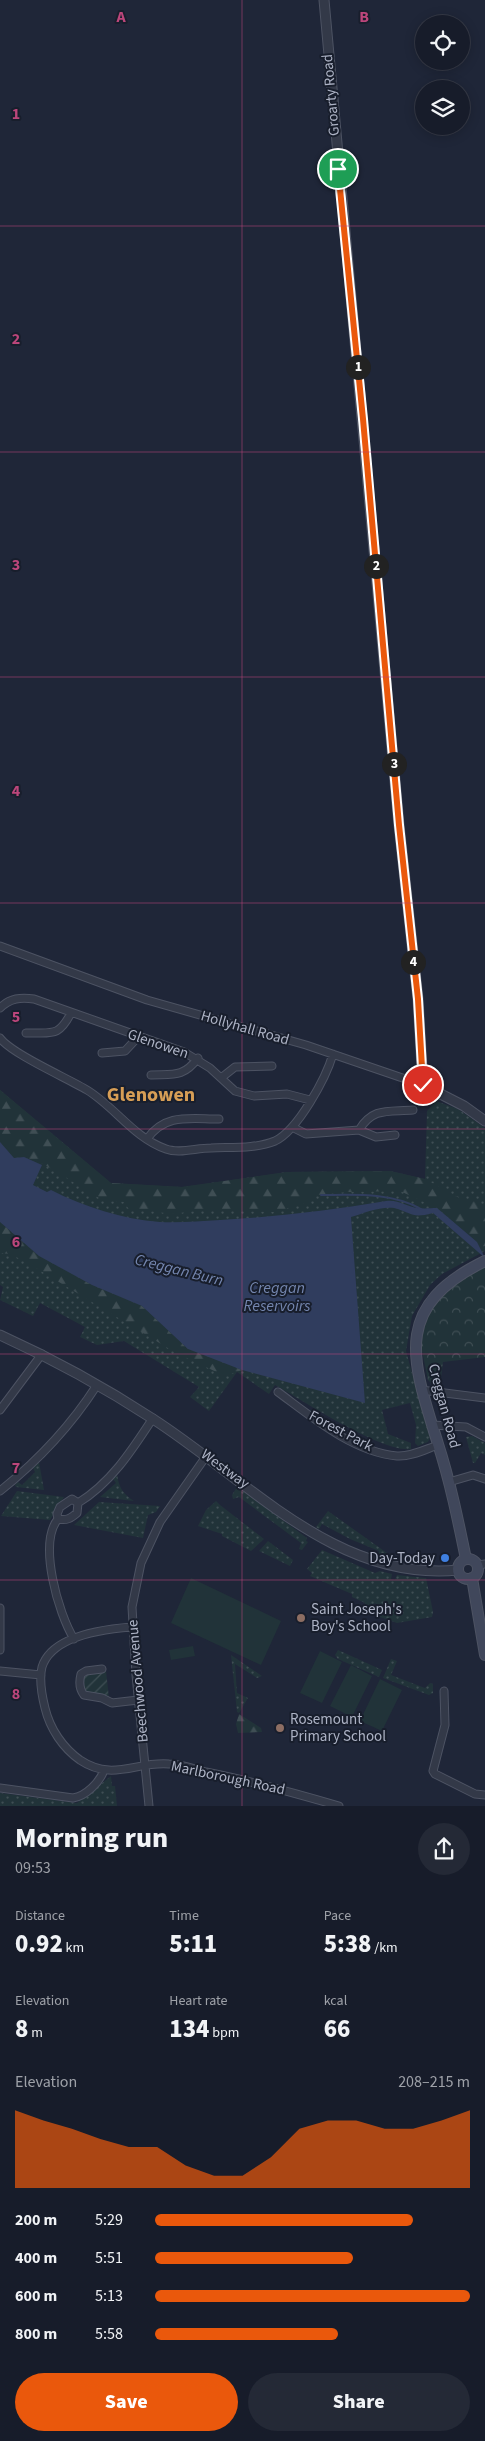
<!DOCTYPE html>
<meta charset="utf-8">
<style>
body{margin:0;font-family:"Source Sans 3",sans-serif;background:#242936;color:#f1f3f6;height:100vh;display:flex;flex-direction:column;font-size:19px;white-space:nowrap}
*{box-sizing:border-box;margin:0}
p{font-size:16px;color:#9ea1a8}
.icon{flex:none;width:28px;height:28px;fill:none;stroke:currentColor;stroke-width:2;stroke-linecap:round;stroke-linejoin:round}
.map{position:relative;height:1806px;overflow:hidden}
.drawer{display:flex;flex-direction:column;background:#171c2a;flex:1}
.drawer>*{flex:none}
.buttons{position:absolute;left:415px;top:15px;display:grid;gap:10px}
.buttons a{display:grid;place-items:center;width:55px;height:55px;border-radius:50%;background:#171c2a;box-shadow:0 2px 12px #0003,0 0 0 1px #363a47;font-size:25px}
.pin{position:absolute;display:grid;place-items:center;width:42px;height:42px;color:#fff;margin:-21px;border:2px solid #fff;border-radius:50%;box-shadow:0 1px 5px #0007}
.km{position:absolute;width:25px;height:25px;margin:-12px;border-radius:50%;background:#222;color:#fff;font-size:14px;line-height:25px;text-align:center}
.round{display:grid;place-items:center;flex:none;width:52px;height:52px;border-radius:26px;background:#242936}
.summary{display:flex;align-items:center;justify-content:space-between;height:85px;padding:0 15px}
h1{font-size:28px;font-weight:800;line-height:38px}
.stats{display:grid;grid-template-columns:repeat(3,1fr);gap:8px;height:85px;padding:5px 15px}
.stats div{display:grid;align-content:center}
.stats b{font-size:25px;font-weight:800}
.stats small{font-size:14px;font-weight:400}
.stats p{font-size:14px}
.chart{height:140px;padding:10px 15px}
.chart p{display:flex;justify-content:space-between}
.chart svg{width:100%;height:90px;margin-top:5px;fill:#ea580c;opacity:.7}
.primary-button{display:flex;gap:10px;margin-top:auto;padding:10px 15px}
.primary-button a{flex:1;height:58px;border-radius:30px;background:#ea580c;color:#fff;font-size:20px;font-weight:800;line-height:58px;text-align:center}
.primary-button a+a{background:#242936;color:#f1f3f6}
ul{padding:0 15px;list-style:none;font-size:16px}
li{display:grid;grid-template-columns:80px 60px 1fr;align-items:center;height:38px}
li i{height:12px;border-radius:6px;background:#ea580c}
.map>svg:first-child{display:block}
</style>
<div class="map">
<svg width="485" height="1806" viewBox="0 0 485 1806">
<defs>
<pattern id="grass-dots" width="8" height="8" patternUnits="userSpaceOnUse" patternTransform="scale(1.25)"><rect width="8" height="8" fill="#213339"/><path d="M2 2h.1M6 6h.1" fill="none" stroke="#3f4e54" stroke-width="1.8" stroke-linecap="round"/></pattern>
<pattern id="forest-firs" width="22" height="20" patternUnits="userSpaceOnUse" patternTransform="scale(1.25)"><rect width="22" height="20" fill="#213339"/><path d="M5 1l3.5 6h-7zM16 11l3.5 6h-7z" fill="#3f4e54"/></pattern>
<pattern id="park-crowns" width="20" height="18" patternUnits="userSpaceOnUse" patternTransform="scale(1.25)"><rect width="20" height="18" fill="#213339"/><path d="M2 6a3 3 0 1 1 6 0M12 15a3 3 0 1 1 6 0" fill="none" stroke="#3f4e54"/></pattern>
<pattern id="garden-furrows" width="10" height="10" patternUnits="userSpaceOnUse" patternTransform="scale(1.25)"><rect width="10" height="10" fill="#213339"/><path d="M-1 1l2-2M0 10L10 0M9 11l2-2" fill="none" stroke="#3f4e54"/></pattern>
</defs>
<rect width="100%" height="100%" fill="#1f2638"/>
<path fill="url(#grass-dots)" d="M0 1090 111 1183 182 1187 287 1172 390 1171 425 1179 427 1111 436 1101 458 1109 485 1128V1251L442 1274 430 1285 412 1316 406 1351 430 1438 428 1442 418 1446 415 1443 416 1425 410 1403 382 1410 388 1434 411 1443V1449C382 1453 304 1401 275 1385L269 1394 237 1372 209 1411 190 1397 199 1387 124 1341 97 1345 80 1337 85 1327 40 1303 33 1316 0 1300 3 1287 0 1285Z
M472 1436 485 1443V1455L481 1453 475 1463H473L466 1437Z
M39 1462 44 1490 16 1487 15 1485 18 1482 22 1485 35 1472 33 1468Z
M117 1474C119 1488 123 1494 134 1501L100 1497 116 1483 113 1479Z
M237 1487 307 1538 306 1541 308 1542 302 1550 299 1549 301 1543 239 1497 233 1499 232 1495Z
M17 1491 64 1497 50 1520 1 1516Z
M216 1501 220 1505 264 1539 251 1551 222 1536V1534L198 1526 206 1510Z
M99 1502 160 1506 156 1512 148 1515 143 1538 74 1525Z
M328 1511 401 1563 378 1556 379 1551 350 1539 322 1524 319 1529 316 1527Z
M268 1541 293 1560 290 1566 259 1551Z
M322 1550 375 1573 380 1571 392 1574 391 1579 395 1580 397 1575 426 1578 433 1612 432 1617 397 1623 380 1617 379 1606 375 1603 370 1610 362 1609 365 1603 352 1597V1594L310 1576 312 1573 307 1569Z
M338 1650 382 1670 379 1677 338 1659 335 1655Z
M231 1655 262 1676 257 1678 235 1664 237 1693 248 1698 239 1713 237 1712Z
M391 1659 397 1661 391 1675 425 1688 430 1683 433 1684V1693L429 1695 383 1678Z
M111 1776 112 1786H115L117 1806H0V1793L77 1803Z"/>
<path fill="url(#forest-firs)" d="M0 1090 111 1183 182 1187 287 1172 390 1171 425 1179 463 1200H472L485 1207V1246L481 1249 477 1242 437 1208 400 1191 348 1192 317 1195 303 1204 274 1212 203 1210 172 1214 128 1208 124 1202C118 1201 110 1202 104 1200 78 1190 44 1154 14 1158L0 1142Z
M0 1222 39 1256 92 1285 142 1306 188 1349 242 1370 225 1376 176 1353 26 1262 10 1254 0 1253Z
M239 1714 261 1728 262 1732 238 1733 236 1724Z"/>
<path fill="url(#park-crowns)" d="M485 1265V1357L443 1362 440 1386 433 1385 428 1380 420 1341 425 1321 442 1293Z"/>
<path fill="url(#garden-furrows)" d="M106 1671 109 1698 85 1693 83 1676 89 1672Z"/>
<path fill="#213339" d="M191 1578 281 1621 261 1665 171 1623Z
M193 1646 195 1656 171 1660 169 1650Z
M320 1651 342 1662 322 1703 300 1693Z
M351 1665 372 1676 352 1717 330 1706Z
M380 1679 402 1690 382 1731 360 1721Z"/>
<path fill="#303d5e" d="M0 1142 14 1158 24 1157 42 1165 33 1185 47 1192 51 1190C85 1207 122 1219 160 1222 180 1223 200 1221 220 1220 276 1217 331 1210 386 1201 398 1199 407 1207 418 1208 424 1209 431 1208 437 1208L477 1242 485 1258 433 1213C411 1219 413 1213 394 1208 381 1206 364 1213 351 1217L365 1403 242 1370 188 1349 142 1306 92 1285 39 1256 0 1222Z"/>
<g fill="none" stroke-linecap="round" stroke-linejoin="round">
<path stroke="#303d5e" stroke-width="2" d="M321 1195C354 1195 391 1192 421 1209"/>
<g stroke="#4d5363" stroke-width="9">
<path id="minor" d="M0 946 147 1000 306 1045 423 1085
M0 1008C10 998 21 997 34 999L184 1052 210 1068 235 1091 254 1096 287 1094 310 1100
M26 1033C52 1032 58 1038 71 1013
M0 1038C12 1054 67 1078 87 1090 115 1107 134 1138 166 1149 179 1154 196 1148 211 1148 230 1147 256 1149 275 1141 298 1130 326 1078 333 1054
M102 1053 125 1051 138 1037
M151 1075C173 1074 183 1078 198 1058
M221 1078 235 1067 272 1066
M292 1127 306 1134 359 1130 376 1137 395 1135
M359 1130C373 1107 388 1112 413 1110
M147 1139C165 1113 190 1119 219 1119
M421 1390 485 1398
M278 1392C312 1417 353 1452 397 1456 411 1457 426 1449 438 1445
M0 1410 42 1354
M432 1425 466 1427 485 1437
M449 1482 473 1475 485 1479
M0 1491C39 1460 70 1427 97 1385
M72 1499 78 1503 77 1513C71 1518 67 1521 58 1519L57 1514 60 1507Z
M78 1503C111 1483 132 1450 153 1418
M58 1519C38 1543 58 1613 74 1639
M478 1565 485 1564
M0 1608V1650
M132 1627C105 1629 52 1635 42 1667 39 1679 42 1696 45 1708 50 1729 63 1748 80 1760 113 1782 136 1761 169 1764 181 1764 194 1769 206 1772 251 1781 295 1793 339 1806
M102 1669 86 1671 81 1674C79 1682 79 1689 84 1695L102 1698 112 1703 138 1700
M0 1671 41 1675
M444 1691 445 1725 433 1771 435 1774 475 1794 485 1795
M0 1788 73 1798C86 1796 100 1782 104 1770
M149 1806 136 1675 132 1607 141 1563 160 1522 207 1455"/>
</g>
<g stroke="#4d5363" stroke-width="11">
<path id="tertiary" d="M324 0 399 825 418 999 423 1085 464 1106 485 1121
M0 1335C53 1359 104 1387 153 1419 248 1480 336 1582 458 1570"/>
</g>
<g stroke="#4d5363" stroke-width="12">
<path id="secondary" d="M458 1569a10 10 0 1 1 20 0a10 10 0 1 1-20 0Z
M466 1559C458 1520 450 1481 438 1444 412 1360 391 1307 485 1261
M472 1578 485 1655"/>
</g>
<use href="#minor" stroke="#333948" stroke-width="7"/>
<use href="#tertiary" stroke="#333948" stroke-width="9"/>
<use href="#secondary" stroke="#40475b" stroke-width="10"/>
</g>
<g fill="none" stroke-linecap="round" stroke-linejoin="round">
<g stroke="#fff" stroke-width="10">
<path id="route" d="M338 169 363 419 399 825 418 999 423 1085"/>
</g>
<use href="#route" stroke="#ea580c" stroke-width="6"/>
</g>
<path fill="none" stroke="#bc467b" stroke-width="1" stroke-opacity="0.55" d="M242 0V1806M0 226H485M0 452H485M0 677H485M0 903H485M0 1129H485M0 1354H485M0 1580H485"/>
<circle fill="#3f7fe0" stroke="#181e2c" stroke-width="2" cx="445" cy="1558" r="5"/>
<g fill="#8d6e63" stroke="#181e2c" stroke-width="2">
<circle cx="301" cy="1618" r="5"/>
<circle cx="280" cy="1728" r="5"/>
</g>
<g text-anchor="middle" dominant-baseline="central" stroke-width="4" stroke-linejoin="round" paint-order="stroke">
<g font-size="15" fill="#adb3c5" stroke="#181e2c">
<text transform="translate(331 95) rotate(-95)">Groarty Road</text>
<text transform="translate(245 1028) rotate(16)">Hollyhall Road</text>
<text transform="translate(158 1044) rotate(19)">Glenowen</text>
<text transform="translate(444 1406) rotate(75)">Creggan Road</text>
<text transform="translate(341 1431) rotate(28)">Forest Park</text>
<text transform="translate(225 1469) rotate(36)">Westway</text>
<text transform="translate(138 1681) rotate(-95)">Beechwood Avenue</text>
<text transform="translate(228 1778) rotate(12)">Marlborough Road</text>
</g>
<g font-size="15" fill="#adb3c5" stroke="#181e2c" text-anchor="start">
<text x="435" y="1558" text-anchor="end">Day-Today</text>
<text x="311" y="1609">Saint Joseph's<tspan x="311" dy="17">Boy's School</tspan></text>
<text x="290" y="1719">Rosemount<tspan x="290" dy="17">Primary School</tspan></text>
</g>
<g font-size="16" font-style="italic" fill="#7486af" stroke="#181e2c">
<text transform="translate(179 1270) rotate(14)">Creggan Burn</text>
<text x="277" y="1288">Creggan<tspan x="277" dy="18">Reservoirs</tspan></text>
</g>
<g font-size="20" font-weight="bold" fill="#d79e56" stroke="#181e2c">
<text x="151" y="1095">Glenowen</text>
</g>
</g>
<g font-size="16" text-anchor="middle" font-weight="bold" fill="#bc467b" stroke="#181e2c" stroke-width="4" stroke-linejoin="round" paint-order="stroke">
<text x="121" y="22">A</text>
<text x="364" y="22">B</text>
<text x="16" y="119">1</text>
<text x="16" y="344">2</text>
<text x="16" y="570">3</text>
<text x="16" y="796">4</text>
<text x="16" y="1022">5</text>
<text x="16" y="1247">6</text>
<text x="16" y="1473">7</text>
<text x="16" y="1699">8</text>
</g>
</svg>
<div class="buttons">
<a><svg class="icon" aria-label="locate" viewBox="0 0 24 24"><circle cx="12" cy="12" r="6"/><path d="M12 2v4M12 18v4M2 12h4M18 12h4"/></svg></a>
<a><svg class="icon" aria-label="layers" viewBox="0 0 24 24"><path d="M12 4l9 5-9 5-9-5zM3 14l9 5 9-5"/></svg></a>
</div>
<div class="pin" style="left:338px;top:169px;background:#1e9e55"><svg class="icon" aria-label="arrive" viewBox="0 0 24 24"><path d="M6 21V4h12l-3 4 3 4H6"/></svg></div>
<div class="pin" style="left:423px;top:1085px;background:#d93025"><svg class="icon" aria-label="check" viewBox="0 0 24 24"><path d="M5 12l5 5 9-10"/></svg></div>
<b class="km" style="left:358px;top:367px">1</b>
<b class="km" style="left:376px;top:566px">2</b>
<b class="km" style="left:394px;top:764px">3</b>
<b class="km" style="left:413px;top:962px">4</b>
</div>
<section class="drawer">
<div class="summary"><div><h1>Morning run</h1><p>09:53</p></div><a class="round"><svg class="icon" aria-label="share" viewBox="0 0 24 24"><path d="M12 15V3M7 8l5-5 5 5M5 13v7h14v-7"/></svg></a></div>
<div class="stats">
<div><p>Distance</p><b>0.92<small> km</small></b></div>
<div><p>Time</p><b>5:11</b></div>
<div><p>Pace</p><b>5:38<small> /km</small></b></div>
</div>
<div class="stats">
<div><p>Elevation</p><b>8<small> m</small></b></div>
<div><p>Heart rate</p><b>134<small> bpm</small></b></div>
<div><p>kcal</p><b>66</b></div>
</div>
<div class="chart"><p><span>Elevation</span>208–215 m</p>
<svg viewBox="0 0 160 44" preserveAspectRatio="none"><path d="M0 44V6L10 11L20 15L30 20L40 24L50 24L60 33L70 38L80 38L90 29L100 15L110 11L120 11L130 15L140 15L150 11L160 6V44z"/></svg>
</div>
<ul>
<li><b>200 m</b>5:29<i style="width:82%"></i></li>
<li><b>400 m</b>5:51<i style="width:63%"></i></li>
<li><b>600 m</b>5:13<i style="width:100%"></i></li>
<li><b>800 m</b>5:58<i style="width:58%"></i></li>
</ul>
<div class="primary-button"><a>Save</a><a>Share</a></div>
</section>
